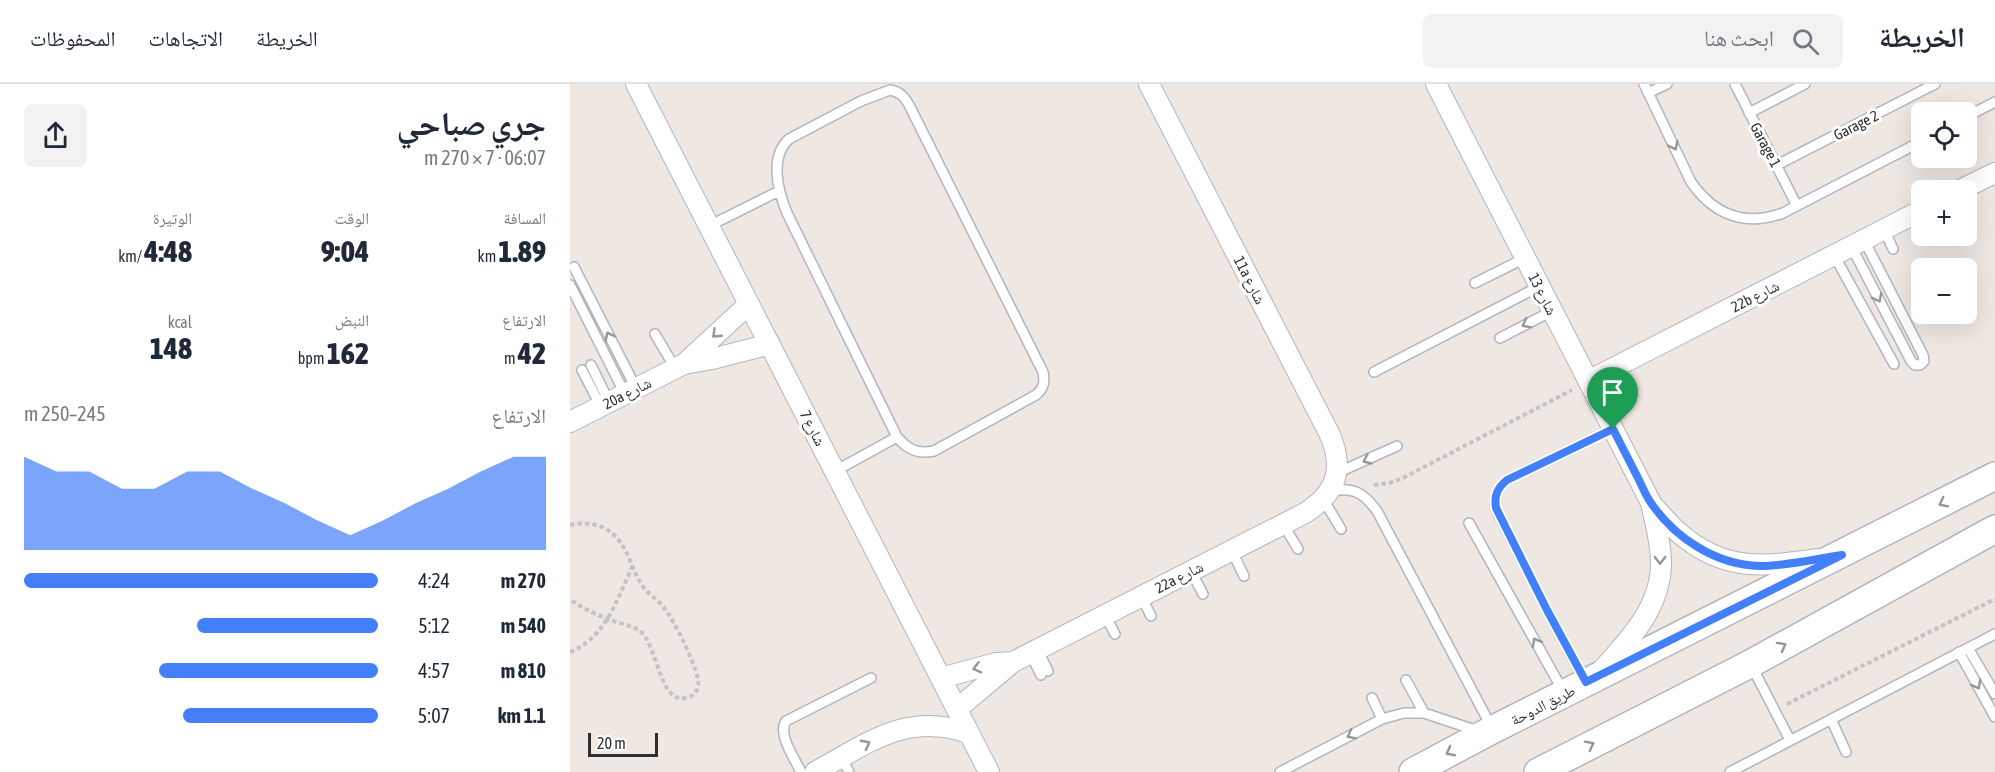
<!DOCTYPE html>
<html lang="ar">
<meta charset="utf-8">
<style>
body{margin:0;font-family:"Asap Condensed","Noto Naskh Arabic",sans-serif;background:#f2f2f3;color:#1f2937;direction:rtl;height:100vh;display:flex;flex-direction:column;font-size:22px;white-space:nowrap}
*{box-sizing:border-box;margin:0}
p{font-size:20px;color:#747a83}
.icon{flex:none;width:33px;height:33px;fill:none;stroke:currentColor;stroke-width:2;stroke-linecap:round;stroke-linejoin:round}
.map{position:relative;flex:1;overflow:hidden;direction:ltr}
.details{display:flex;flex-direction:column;background:#fff;width:570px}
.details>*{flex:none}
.buttons{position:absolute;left:1341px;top:18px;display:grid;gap:12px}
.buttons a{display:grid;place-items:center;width:66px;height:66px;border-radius:9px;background:#fff;box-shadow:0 6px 24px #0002;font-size:30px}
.scale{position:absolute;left:18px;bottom:15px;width:70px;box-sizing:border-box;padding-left:6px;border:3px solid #2e2e2e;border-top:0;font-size:16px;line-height:21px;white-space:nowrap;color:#2e2e2e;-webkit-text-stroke:4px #fff;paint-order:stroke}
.pin{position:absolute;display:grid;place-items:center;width:51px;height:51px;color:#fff;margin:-62px -26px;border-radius:50% 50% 50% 0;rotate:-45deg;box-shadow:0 0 6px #0007}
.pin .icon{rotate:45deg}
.round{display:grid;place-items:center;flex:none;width:63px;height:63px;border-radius:9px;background:#f2f2f3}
.summary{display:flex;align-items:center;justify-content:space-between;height:102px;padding:0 24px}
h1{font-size:33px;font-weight:800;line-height:45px}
.figures{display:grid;grid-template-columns:repeat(3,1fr);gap:9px;height:102px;padding:6px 24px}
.figures div{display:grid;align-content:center}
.figures b{font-size:30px;font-weight:800}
.figures small{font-size:16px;font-weight:400}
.figures p{font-size:16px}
.chart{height:168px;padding:12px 24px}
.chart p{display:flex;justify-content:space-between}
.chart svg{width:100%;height:108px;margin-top:6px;fill:#437ff9;opacity:.7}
ul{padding:0 24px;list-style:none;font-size:20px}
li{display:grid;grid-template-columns:96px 72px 1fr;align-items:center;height:45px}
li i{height:15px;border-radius:8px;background:#437ff9}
header{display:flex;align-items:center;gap:36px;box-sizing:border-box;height:84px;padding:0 30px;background:#fff;border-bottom:2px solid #e0e1e3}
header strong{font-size:28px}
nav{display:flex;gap:33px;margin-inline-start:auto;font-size:21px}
.search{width:420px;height:54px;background:#f2f2f3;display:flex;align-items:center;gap:15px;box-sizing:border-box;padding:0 21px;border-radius:9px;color:#747a83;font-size:22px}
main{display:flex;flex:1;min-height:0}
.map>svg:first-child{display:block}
</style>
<header>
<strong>الخريطة</strong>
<div class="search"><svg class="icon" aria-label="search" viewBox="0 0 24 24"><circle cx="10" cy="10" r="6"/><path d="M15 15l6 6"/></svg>ابحث هنا</div>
<nav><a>الخريطة</a><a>الاتجاهات</a><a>المحفوظات</a></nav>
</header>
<main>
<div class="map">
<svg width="1425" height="688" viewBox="0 0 1425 688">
<rect width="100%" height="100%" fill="#efe7e1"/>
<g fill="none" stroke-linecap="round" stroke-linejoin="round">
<g stroke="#b1b5be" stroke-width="12">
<path id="lane" d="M1074 0 1121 98C1144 131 1175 143 1213 129L1352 57
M1165 0 1227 122
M320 6C330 8 334 12 339 21L473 288C475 298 474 304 466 311L364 367C347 370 338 366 327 353L217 129C208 107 199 73 219 55L291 17Z
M1078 9 1097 0
M1179 29 1235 0
M1396 33 1425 18
M1207 81 1365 0
M139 142 209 107
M1314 145 1323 165
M1281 162 1341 277 1345 281H1350L1354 277 1353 271 1294 156
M1264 171 1324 280
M4 183 66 304
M905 199 955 174
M0 201 55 310
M85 250 105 284
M930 254 982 227
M21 281 39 318
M12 286 31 323
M804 288 970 202
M265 387 327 353
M767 389 827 362
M761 407C783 403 793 408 807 427L922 644
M753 415 771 445
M899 439 993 607
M713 440 728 465
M662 467 674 492
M621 487 633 510
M571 512 581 532
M535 531 545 550
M1398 564 1425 610
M467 565 478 587
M1389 568 1425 633
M460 569 471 591
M1181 581 1220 656
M1014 595 977 526 926 425C924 412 927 404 937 396L1043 345
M836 596 854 629
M802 614 812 635
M1261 635 1276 668
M271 674 279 688
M231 688C225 675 207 650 216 637L301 594
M710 688 812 635 834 629H854L908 647
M1160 688 1425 550"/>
</g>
<g stroke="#b1b5be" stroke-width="22">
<path id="street" d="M66 0 419 688
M866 0 1081 419C1085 438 1091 458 1091 479 1091 523 1060 555 1032 586
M1390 106 1425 89
M114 280 179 220
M1018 297 1352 126
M0 338 114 280 142 275 200 260
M1082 421C1091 430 1099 440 1108 448 1153 488 1193 483 1248 475
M371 594 426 579 443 578
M387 625 443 578 735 429C767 409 775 384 759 349L579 0
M245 688C297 660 336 627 398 649"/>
</g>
<g stroke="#b1b5be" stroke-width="30">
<path id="secondary" d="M843 688 916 649 1425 392
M968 688 1180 580 1425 445"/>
</g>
<path stroke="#c4c4c4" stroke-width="4" stroke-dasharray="4.5 3" stroke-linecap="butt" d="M804 401 819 399 831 395 1002 306
M0 441C16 437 34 440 46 453 59 467 62 486 72 501 78 511 88 515 94 524 103 534 132 591 128 602 127 608 122 613 116 614 89 620 88 561 70 547 62 541 50 540 41 536 27 531 12 524 0 515
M0 568C36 554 48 513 63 481
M1217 620 1425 515"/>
<use href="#lane" stroke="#fff" stroke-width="9"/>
<use href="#street" stroke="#fff" stroke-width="20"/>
<use href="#secondary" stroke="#fff" stroke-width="27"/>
</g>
<defs><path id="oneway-chevron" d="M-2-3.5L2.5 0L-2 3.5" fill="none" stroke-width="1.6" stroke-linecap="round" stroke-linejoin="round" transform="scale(1.5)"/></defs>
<g stroke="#969696">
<use href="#oneway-chevron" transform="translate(1104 62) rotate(65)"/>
<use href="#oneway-chevron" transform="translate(1308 214) rotate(62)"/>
<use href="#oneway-chevron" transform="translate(956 240) rotate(153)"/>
<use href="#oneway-chevron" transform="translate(146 250) rotate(137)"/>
<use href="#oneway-chevron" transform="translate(39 252) rotate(-117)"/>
<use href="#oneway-chevron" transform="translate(797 376) rotate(156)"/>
<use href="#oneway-chevron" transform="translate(1373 419) rotate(153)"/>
<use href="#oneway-chevron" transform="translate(1090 476) rotate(90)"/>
<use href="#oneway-chevron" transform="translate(966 558) rotate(-119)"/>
<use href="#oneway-chevron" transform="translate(1212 562) rotate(-29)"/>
<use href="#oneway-chevron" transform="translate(407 584) rotate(166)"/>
<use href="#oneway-chevron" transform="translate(1407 601) rotate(61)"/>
<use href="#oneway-chevron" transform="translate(781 651) rotate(153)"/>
<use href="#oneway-chevron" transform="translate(296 660) rotate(-28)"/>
<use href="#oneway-chevron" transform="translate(1020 661) rotate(-27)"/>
<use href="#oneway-chevron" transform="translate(880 668) rotate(152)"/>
</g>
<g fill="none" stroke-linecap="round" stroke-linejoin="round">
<g stroke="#fff" stroke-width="12">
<path id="route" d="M1043 345C1051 361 1060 378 1068 394 1072 402 1076 412 1081 419 1105 454 1146 481 1190 482 1217 482 1245 475 1272 471L1016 598 977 526 926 424C924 412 927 404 937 396Z"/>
</g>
<use href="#route" stroke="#437ff9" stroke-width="8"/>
</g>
<g text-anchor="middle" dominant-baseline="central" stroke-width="6" stroke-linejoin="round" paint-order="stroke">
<g font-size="15" fill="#2e2e2e" stroke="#fff">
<text transform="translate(1286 41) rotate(-27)">Garage 2</text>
<text transform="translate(1196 61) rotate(62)">Garage 1</text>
<text transform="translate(680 196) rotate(63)">11a شارع</text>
<text transform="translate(973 210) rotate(63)">شارع 13</text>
<text transform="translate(1185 212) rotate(-27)">22b شارع</text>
<text transform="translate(57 309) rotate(-27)">20a شارع</text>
<text transform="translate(243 344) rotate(63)">شارع 7</text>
<text transform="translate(609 493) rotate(-27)">22a شارع</text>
<text transform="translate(973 621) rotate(-27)">طريق الدوحة</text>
</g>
</g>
</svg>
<div class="buttons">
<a><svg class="icon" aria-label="locate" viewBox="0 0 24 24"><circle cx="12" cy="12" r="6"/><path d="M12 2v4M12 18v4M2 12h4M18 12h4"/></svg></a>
<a>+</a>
<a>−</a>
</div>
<div class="scale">20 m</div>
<div class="pin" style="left:1043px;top:345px;background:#1e9e55"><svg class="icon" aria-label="arrive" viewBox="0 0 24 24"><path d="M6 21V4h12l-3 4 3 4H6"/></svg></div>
</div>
<section class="details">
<div class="summary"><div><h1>جري صباحي</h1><p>06:07 · 7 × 270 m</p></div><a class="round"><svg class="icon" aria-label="share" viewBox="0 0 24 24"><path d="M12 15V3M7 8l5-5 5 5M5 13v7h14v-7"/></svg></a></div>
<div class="figures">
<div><p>المسافة</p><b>1.89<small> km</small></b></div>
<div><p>الوقت</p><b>9:04</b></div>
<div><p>الوتيرة</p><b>4:48<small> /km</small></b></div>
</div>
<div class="figures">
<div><p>الارتفاع</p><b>42<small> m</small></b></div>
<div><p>النبض</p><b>162<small> bpm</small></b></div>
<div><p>kcal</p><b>148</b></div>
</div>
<div class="chart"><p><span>الارتفاع</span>245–250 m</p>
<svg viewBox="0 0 160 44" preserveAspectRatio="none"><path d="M0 44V6L10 12L20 12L30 19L40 19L50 12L60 12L70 19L80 25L90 32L100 38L110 32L120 25L130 19L140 12L150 6L160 6V44z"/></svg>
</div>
<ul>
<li><b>270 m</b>4:24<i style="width:100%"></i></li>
<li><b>540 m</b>5:12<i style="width:51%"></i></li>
<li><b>810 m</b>4:57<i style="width:62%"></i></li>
<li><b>1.1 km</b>5:07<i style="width:55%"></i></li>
</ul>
</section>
</main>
